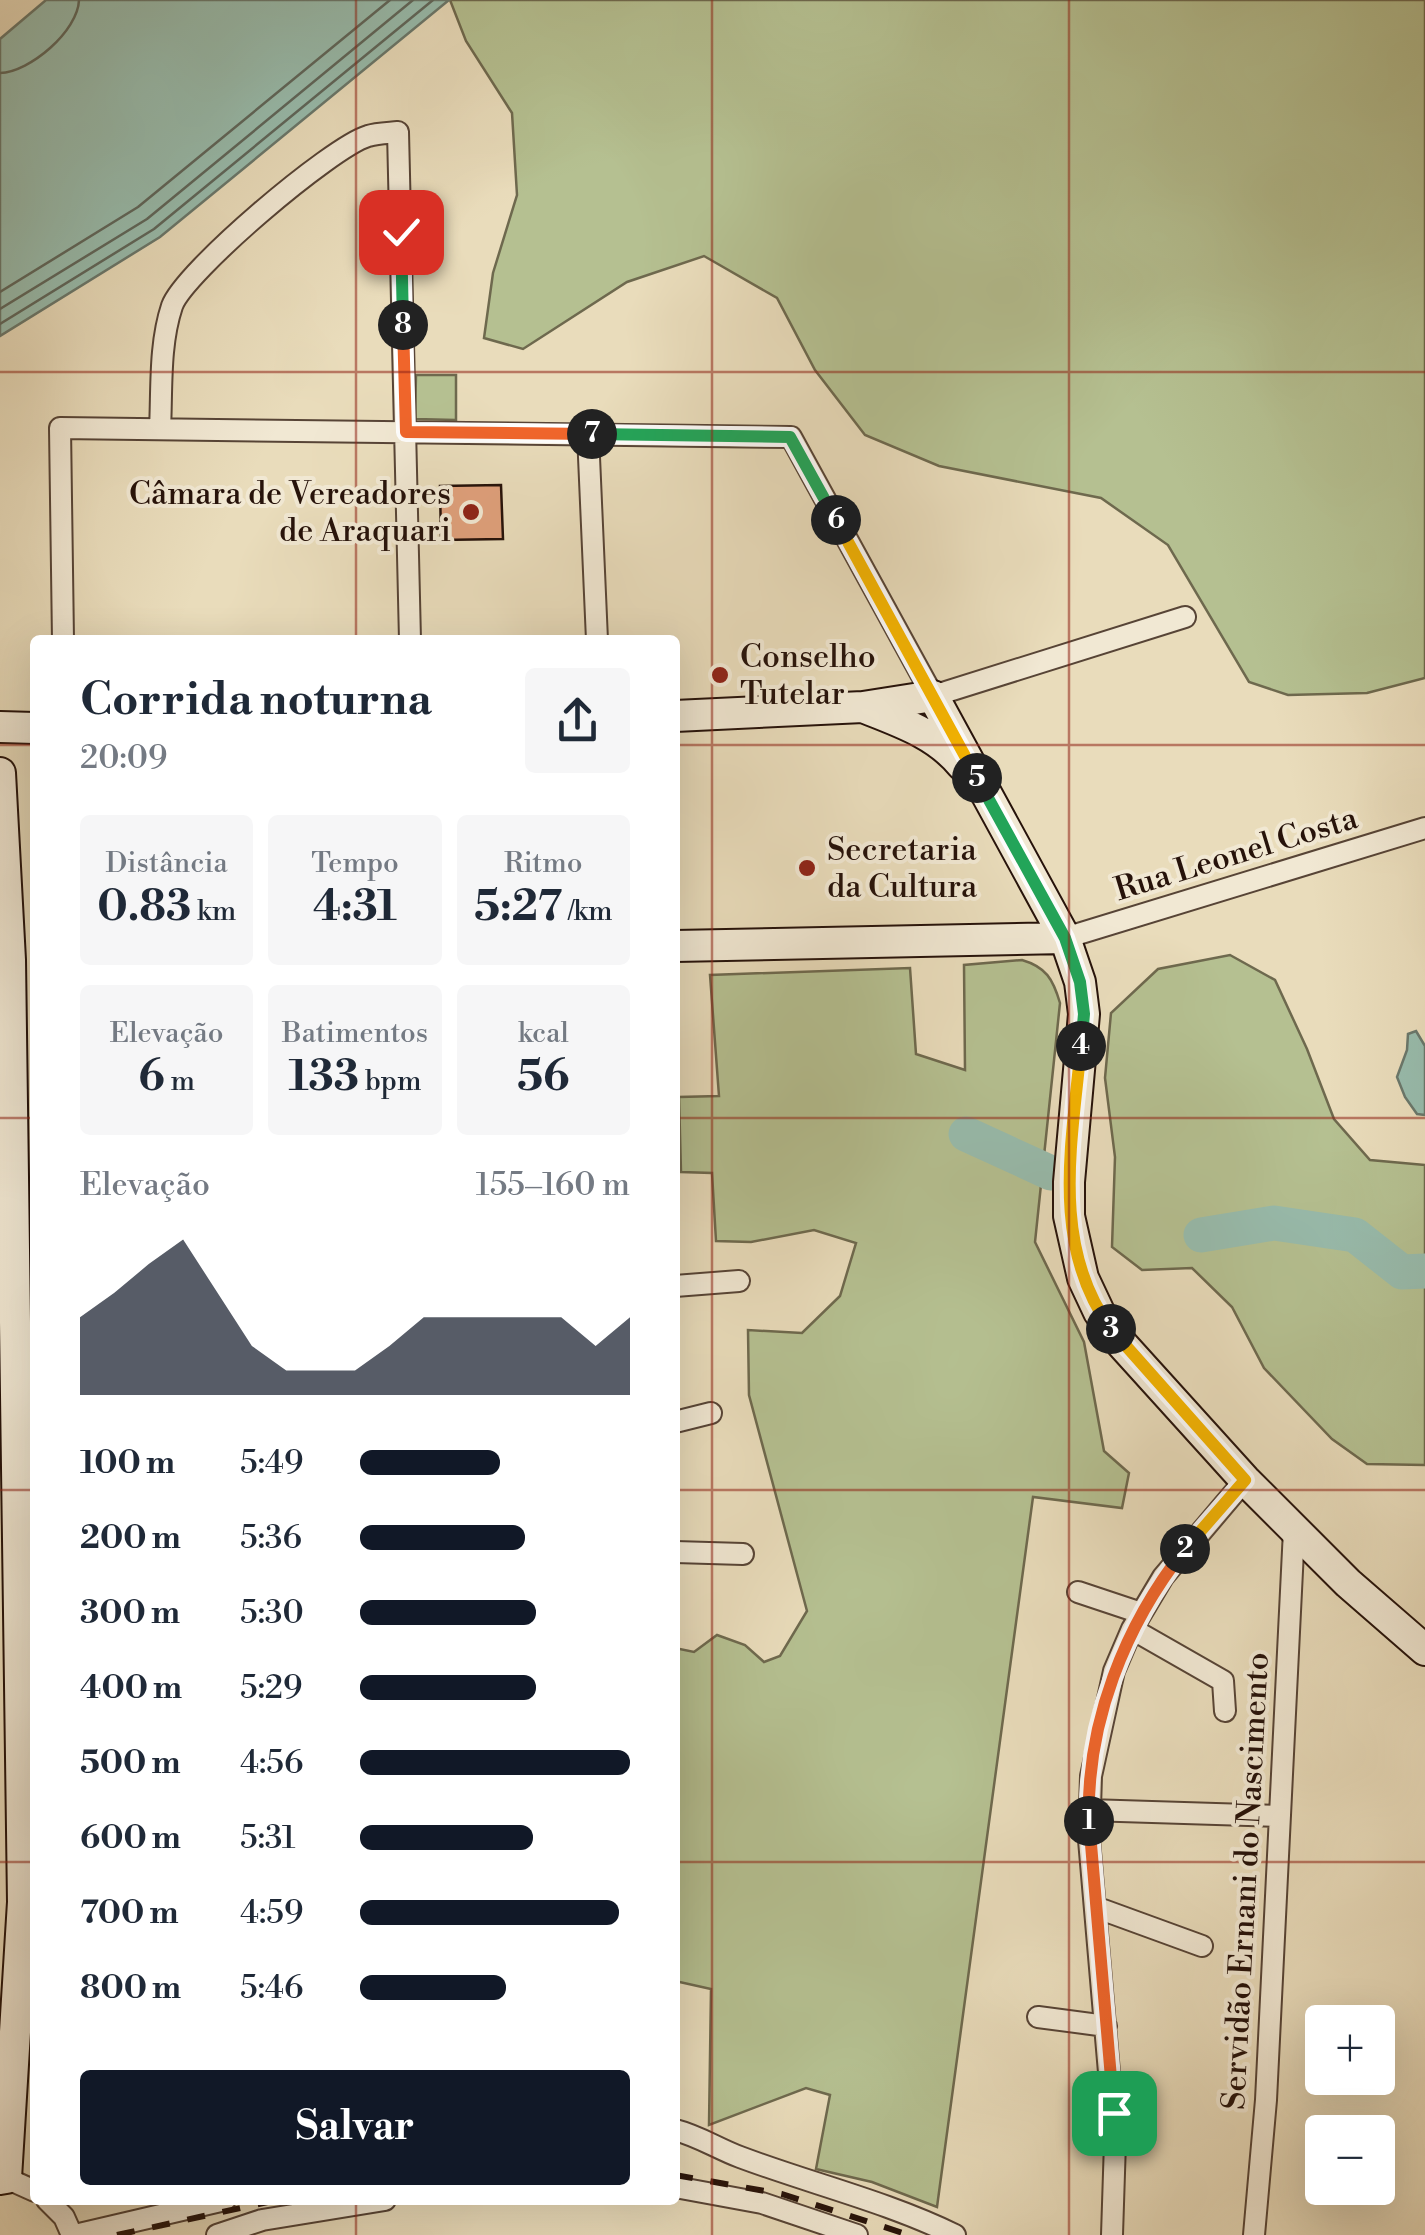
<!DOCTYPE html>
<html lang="pt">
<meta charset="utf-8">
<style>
body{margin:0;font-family:"Libre Bodoni",serif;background:#f6f6f7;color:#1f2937;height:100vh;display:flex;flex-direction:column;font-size:38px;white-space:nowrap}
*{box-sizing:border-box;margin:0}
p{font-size:32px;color:#747a83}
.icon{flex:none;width:55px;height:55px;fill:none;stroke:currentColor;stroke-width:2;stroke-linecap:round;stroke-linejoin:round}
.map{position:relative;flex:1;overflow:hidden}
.details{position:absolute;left:30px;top:635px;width:650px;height:1570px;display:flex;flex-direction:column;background:#fff;border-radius:10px;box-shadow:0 10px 40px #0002}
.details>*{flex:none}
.controls{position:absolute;left:1305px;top:2005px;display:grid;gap:20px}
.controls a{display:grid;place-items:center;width:90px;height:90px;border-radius:10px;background:#fff;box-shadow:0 10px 40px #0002;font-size:50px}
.pin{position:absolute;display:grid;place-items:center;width:85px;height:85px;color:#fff;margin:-42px;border-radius:20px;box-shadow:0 5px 15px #0006}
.km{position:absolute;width:50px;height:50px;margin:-25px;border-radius:50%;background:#222;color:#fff;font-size:28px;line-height:50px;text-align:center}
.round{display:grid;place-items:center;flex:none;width:105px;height:105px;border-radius:10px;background:#f6f6f7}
.overview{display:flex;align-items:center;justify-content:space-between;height:170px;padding:0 50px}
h1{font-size:45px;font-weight:700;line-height:75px}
.metrics{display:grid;grid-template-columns:repeat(3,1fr);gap:15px;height:170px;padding:10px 50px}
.metrics div{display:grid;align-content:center;border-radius:10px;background:#f6f6f7;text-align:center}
.metrics b{font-size:42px;font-weight:700}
.metrics small{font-size:28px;font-weight:400}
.metrics p{font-size:28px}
.chart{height:280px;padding:20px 50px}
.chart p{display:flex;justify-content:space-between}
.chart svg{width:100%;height:180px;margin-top:10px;fill:#111827;opacity:.7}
.primary-button{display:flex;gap:20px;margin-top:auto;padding:20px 50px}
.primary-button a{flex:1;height:115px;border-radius:10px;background:#111827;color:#fff;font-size:40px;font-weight:700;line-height:115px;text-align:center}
ul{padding:0 50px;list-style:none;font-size:32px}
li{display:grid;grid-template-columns:160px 120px 1fr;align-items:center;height:75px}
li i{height:25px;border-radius:12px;background:#111827}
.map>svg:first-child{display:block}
</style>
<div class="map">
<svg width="1425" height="2235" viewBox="0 0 1425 2235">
<rect width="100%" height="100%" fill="#e9dcbb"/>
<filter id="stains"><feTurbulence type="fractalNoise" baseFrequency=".002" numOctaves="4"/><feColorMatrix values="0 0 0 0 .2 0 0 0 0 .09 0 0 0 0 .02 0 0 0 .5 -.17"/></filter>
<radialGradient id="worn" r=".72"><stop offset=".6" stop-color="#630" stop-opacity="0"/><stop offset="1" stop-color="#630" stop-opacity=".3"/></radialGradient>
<path fill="#b5c091" stroke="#6e694e" stroke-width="2.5" d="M450 0H1425V678L1367 693 1288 695 1249 682 1168 545 1101 498 939 466 865 435 815 370 777 298 704 256 627 282 523 349 484 338 493 273 517 195 512 113 466 41Z
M416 375H456V420L415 419Z
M1230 955 1275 980 1307 1049 1334 1119 1370 1160 1425 1165V1465L1367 1464 1332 1439 1264 1368 1232 1307 1192 1268 1142 1270 1112 1247 1115 1157 1105 1078 1111 1013 1158 969Z
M1022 960C1046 967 1053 979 1060 1003L1035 1242 1084 1342 1104 1451 1129 1473 1122 1508 1033 1497 937 2207 872 2182 816 2169 830 2095 806 2088 709 2125 711 1989 675 1981V1648L694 1652 717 1635 745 1645 764 1662 780 1656 807 1611 749 1395 748 1330 802 1333 840 1296 856 1243 814 1230 751 1242 716 1241 712 1173 681 1172 679 1097 719 1096 710 975 910 968 916 1054 965 1070 964 965Z"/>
<path fill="#98bcad" stroke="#6a786c" stroke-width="2.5" d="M46 0H449L160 237 0 336V39Z
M1416 1031 1425 1046V1115L1417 1114 1405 1097 1397 1077 1407 1050 1408 1034Z"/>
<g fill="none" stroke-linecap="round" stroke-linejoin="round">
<path stroke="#5f675c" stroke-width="2.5" d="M0 73C30 72 78 31 79 0
M0 292 138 207 390 0
M0 309 147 219 413 0
M0 324 154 229 433 0"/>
<path stroke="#98bcad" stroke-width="35" d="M966 1134 1051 1173
M1201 1235 1274 1223 1355 1235 1402 1272 1425 1271"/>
</g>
<path fill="#dfa07b" stroke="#26120a" stroke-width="2.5" d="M501 485 503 539 441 540 440 486Z"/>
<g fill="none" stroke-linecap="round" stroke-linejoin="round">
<g stroke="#574436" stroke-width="24">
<path id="street" d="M160 429C162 390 159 345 172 306 184 272 331 147 368 136 377 133 389 133 398 132L410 640
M588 434 597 640
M63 640 60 428 791 437 933 696 1185 617
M1065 938 1425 828
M675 1286 739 1281
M675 1422 711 1413
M675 1552 743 1554
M1078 1592 1141 1613
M1132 1629 1223 1681 1225 1711
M1088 1810 1280 1816
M1095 1907 1202 1946
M1038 2017 1106 2026
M675 2130C699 2136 718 2149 740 2157 812 2184 885 2201 955 2235
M6 2178 35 2191
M675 2187 762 2203 857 2235
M47 2200 64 2217 72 2235
M75 2235 225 2200
M217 2235 262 2220 385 2200
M1112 2235 1115 2142 1089 1840 1091 1776 1114 1671 1132 1629 1163 1577 1245 1480
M1254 2235 1266 2100 1294 1530"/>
</g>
<g stroke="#26120a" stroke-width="34">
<path id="secondary" d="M865 708C901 722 938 735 962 765
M675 716 863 707 933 696 1065 938 1080 982 1084 1014 1069 1182V1216L1083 1278 1099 1312 1121 1343 1245 1480 1348 1583 1425 1650
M0 727 35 728
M0 773 10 960 23 1902 6 2178 0 2179
M675 946 1065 938"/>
</g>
<use href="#street" stroke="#f1e8d3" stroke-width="20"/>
<use href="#secondary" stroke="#f1e8d3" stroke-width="30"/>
<path stroke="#26120a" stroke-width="6" stroke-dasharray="18 18" stroke-linecap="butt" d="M675 2175 782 2194 909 2235
M117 2235 277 2200"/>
</g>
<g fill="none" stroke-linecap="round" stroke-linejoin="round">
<g stroke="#fff" stroke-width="20">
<path id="split-1" d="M1089 1821 1114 2113"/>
</g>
<g stroke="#fff" stroke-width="20">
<path id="split-2" d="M1089 1821C1086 1723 1125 1625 1185 1549"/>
</g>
<g stroke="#fff" stroke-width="20">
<path id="split-3" d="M1111 1329 1245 1480 1185 1549"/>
</g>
<g stroke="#fff" stroke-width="20">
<path id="split-4" d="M1081 1046C1072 1143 1050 1245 1111 1329"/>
</g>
<g stroke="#fff" stroke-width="20">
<path id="split-5" d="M977 778 1065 938 1080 982 1084 1014 1081 1046"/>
</g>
<g stroke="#fff" stroke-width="20">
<path id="split-6" d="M836 520 977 778"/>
</g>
<g stroke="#fff" stroke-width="20">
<path id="split-7" d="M592 434 790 437 836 520"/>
</g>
<g stroke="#fff" stroke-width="20">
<path id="split-8" d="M403 325 406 432 592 434"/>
</g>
<g stroke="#fff" stroke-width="20">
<path id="split-9" d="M401 232 403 325"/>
</g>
<use href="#split-1" stroke="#f0652b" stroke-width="12"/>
<use href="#split-2" stroke="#f0652b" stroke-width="12"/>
<use href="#split-3" stroke="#f5b400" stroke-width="12"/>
<use href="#split-4" stroke="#f5b400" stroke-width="12"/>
<use href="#split-5" stroke="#22a559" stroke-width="12"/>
<use href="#split-6" stroke="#f5b400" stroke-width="12"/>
<use href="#split-7" stroke="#22a559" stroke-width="12"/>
<use href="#split-8" stroke="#f0652b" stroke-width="12"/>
<use href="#split-9" stroke="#22a559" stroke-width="12"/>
</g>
<path fill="none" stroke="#8f2418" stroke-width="2.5" stroke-opacity="0.55" d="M356 0V640M712 0V2235M1069 0V2235M0 372H1425M0 745H35M675 745H1425M0 1118H35M675 1118H1425M0 1490H35M675 1490H1425M0 1862H35M675 1862H1425M356 2200V2235"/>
<g fill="#8f2418" stroke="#f1e8d3" stroke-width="4">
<circle cx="471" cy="512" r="10"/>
<circle cx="720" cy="675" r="10"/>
<circle cx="807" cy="868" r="10"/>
</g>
<g text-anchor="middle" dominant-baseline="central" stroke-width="8" stroke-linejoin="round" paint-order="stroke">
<g font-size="32" fill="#26120a" stroke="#f1e8d3" text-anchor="start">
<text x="451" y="494" text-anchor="end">Câmara de Vereadores<tspan x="451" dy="37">de Araquari</tspan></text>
<text x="740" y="657">Conselho<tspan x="740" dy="37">Tutelar</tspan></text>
<text x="827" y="850">Secretaria<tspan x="827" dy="37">da Cultura</tspan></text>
</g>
<g font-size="32" fill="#26120a" stroke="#f1e8d3">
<text transform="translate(1236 854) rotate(-17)">Rua Leonel Costa</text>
<text transform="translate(1246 1881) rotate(-87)">Servidão Ernani do Nascimento</text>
</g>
</g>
<rect width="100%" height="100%" filter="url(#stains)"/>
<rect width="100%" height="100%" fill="url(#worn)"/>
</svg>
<div class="controls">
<a>+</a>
<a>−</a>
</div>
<div class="pin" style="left:1114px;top:2113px;background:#1e9e55"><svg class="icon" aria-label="arrive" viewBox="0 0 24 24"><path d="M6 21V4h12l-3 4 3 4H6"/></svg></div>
<div class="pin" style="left:401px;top:232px;background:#d93025"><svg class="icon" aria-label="check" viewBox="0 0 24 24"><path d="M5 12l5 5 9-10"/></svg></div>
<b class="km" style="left:1089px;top:1821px">1</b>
<b class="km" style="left:1185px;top:1549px">2</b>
<b class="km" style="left:1111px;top:1329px">3</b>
<b class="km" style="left:1081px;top:1046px">4</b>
<b class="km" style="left:977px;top:778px">5</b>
<b class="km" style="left:836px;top:520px">6</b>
<b class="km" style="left:592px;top:434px">7</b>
<b class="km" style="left:403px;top:325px">8</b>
<section class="details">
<div class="overview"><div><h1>Corrida noturna</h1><p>20:09</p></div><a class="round"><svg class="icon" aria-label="share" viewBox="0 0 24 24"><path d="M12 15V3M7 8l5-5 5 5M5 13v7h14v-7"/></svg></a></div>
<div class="metrics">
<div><p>Distância</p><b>0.83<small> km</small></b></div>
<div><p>Tempo</p><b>4:31</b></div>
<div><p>Ritmo</p><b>5:27<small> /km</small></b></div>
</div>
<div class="metrics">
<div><p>Elevação</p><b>6<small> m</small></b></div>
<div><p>Batimentos</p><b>133<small> bpm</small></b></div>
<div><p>kcal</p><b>56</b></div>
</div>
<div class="chart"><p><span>Elevação</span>155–160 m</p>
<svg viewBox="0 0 160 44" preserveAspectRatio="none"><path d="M0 44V25L10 19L20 12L30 6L40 19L50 32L60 38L70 38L80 38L90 32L100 25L110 25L120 25L130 25L140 25L150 32L160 25V44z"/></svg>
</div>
<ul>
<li><b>100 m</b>5:49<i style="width:52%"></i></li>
<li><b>200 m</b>5:36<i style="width:61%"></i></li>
<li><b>300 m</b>5:30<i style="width:65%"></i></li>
<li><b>400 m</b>5:29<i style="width:65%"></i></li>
<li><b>500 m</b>4:56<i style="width:100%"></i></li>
<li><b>600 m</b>5:31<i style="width:64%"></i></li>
<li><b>700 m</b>4:59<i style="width:96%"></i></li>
<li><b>800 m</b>5:46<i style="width:54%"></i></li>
</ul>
<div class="primary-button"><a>Salvar</a></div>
</section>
</div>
